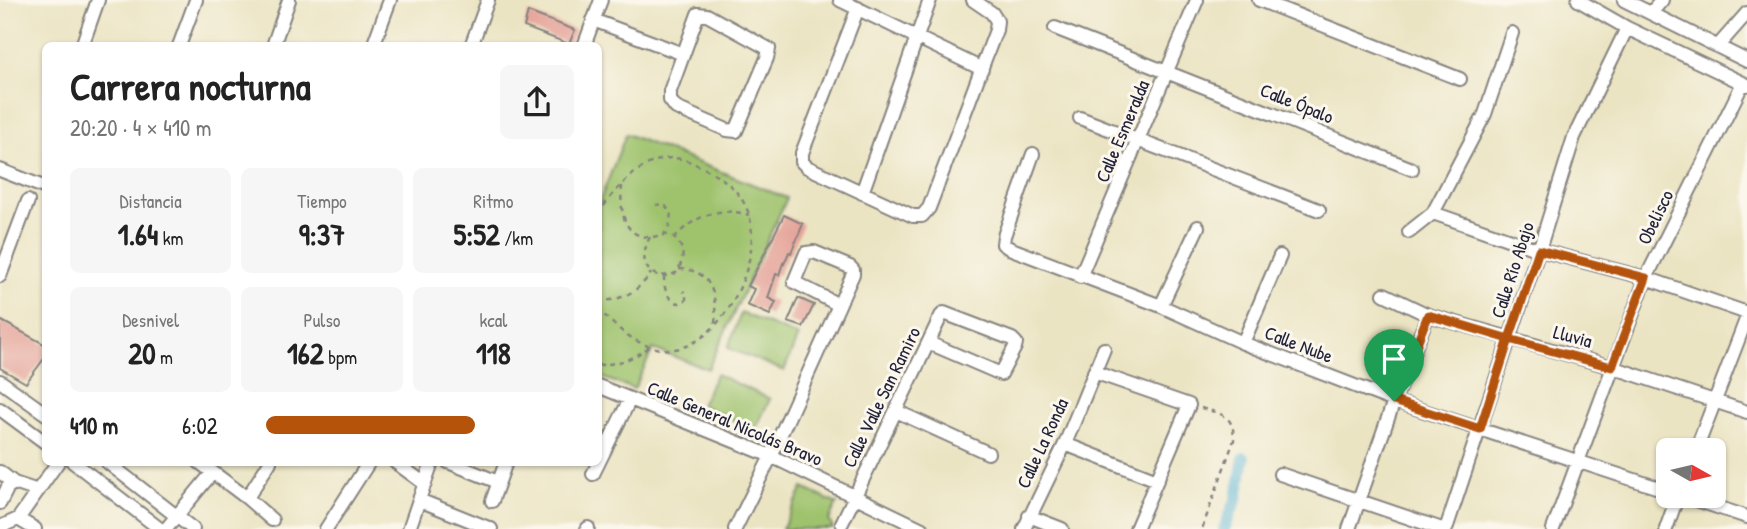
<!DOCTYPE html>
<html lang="es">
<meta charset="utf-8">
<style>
body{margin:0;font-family:"Patrick Hand",sans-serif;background:#f6f6f6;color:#222;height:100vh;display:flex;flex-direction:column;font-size:26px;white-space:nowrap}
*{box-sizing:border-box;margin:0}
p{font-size:23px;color:#767676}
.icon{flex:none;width:38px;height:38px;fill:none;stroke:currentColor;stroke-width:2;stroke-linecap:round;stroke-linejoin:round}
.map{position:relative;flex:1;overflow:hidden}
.panel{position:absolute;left:42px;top:42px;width:560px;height:424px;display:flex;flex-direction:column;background:#fff;border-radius:10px;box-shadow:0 2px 5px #0004}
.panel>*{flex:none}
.needle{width:46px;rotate:98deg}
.controls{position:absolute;left:1656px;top:438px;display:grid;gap:14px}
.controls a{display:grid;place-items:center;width:70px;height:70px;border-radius:10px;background:#fff;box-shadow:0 2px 5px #0004;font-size:35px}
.pin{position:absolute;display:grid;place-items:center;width:60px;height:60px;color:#fff;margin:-72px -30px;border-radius:50% 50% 50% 0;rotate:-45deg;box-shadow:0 0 7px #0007}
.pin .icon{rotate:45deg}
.round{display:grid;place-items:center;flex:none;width:74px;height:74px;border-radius:10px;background:#f6f6f6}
.headline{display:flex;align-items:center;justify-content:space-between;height:119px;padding:0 28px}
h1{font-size:38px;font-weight:700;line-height:52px}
.metrics{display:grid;grid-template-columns:repeat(3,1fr);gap:10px;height:119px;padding:7px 28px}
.metrics div{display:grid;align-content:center;border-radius:10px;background:#f6f6f6;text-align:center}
.metrics b{font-size:30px;font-weight:700}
.metrics small{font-size:19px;font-weight:400}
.metrics p{font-size:19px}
ul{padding:0 28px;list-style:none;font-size:23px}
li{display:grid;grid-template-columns:112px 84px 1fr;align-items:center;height:52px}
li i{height:18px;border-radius:9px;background:#b45309}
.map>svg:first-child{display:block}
</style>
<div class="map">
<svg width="1747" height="529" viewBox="0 0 1747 529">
<rect width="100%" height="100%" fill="#fbf7ec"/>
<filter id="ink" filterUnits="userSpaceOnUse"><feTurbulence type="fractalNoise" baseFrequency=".0143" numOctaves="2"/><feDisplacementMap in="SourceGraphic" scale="14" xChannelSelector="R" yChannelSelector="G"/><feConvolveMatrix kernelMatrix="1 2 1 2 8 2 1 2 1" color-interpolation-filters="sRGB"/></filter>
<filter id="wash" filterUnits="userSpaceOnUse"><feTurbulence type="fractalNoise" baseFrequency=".00686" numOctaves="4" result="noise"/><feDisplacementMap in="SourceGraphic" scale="28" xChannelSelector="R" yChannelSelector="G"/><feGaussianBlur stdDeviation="1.57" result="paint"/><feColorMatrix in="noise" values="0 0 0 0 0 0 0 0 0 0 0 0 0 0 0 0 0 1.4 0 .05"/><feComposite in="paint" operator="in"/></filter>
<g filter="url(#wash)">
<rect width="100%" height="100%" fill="#ebe4c3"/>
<path fill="#9fc36d" stroke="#607254" stroke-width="2" d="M626 134 787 198 708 369 653 349 634 389 598 376 599 203Z
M741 313 798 336 784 371 728 348Z
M716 374 770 399 755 430 701 405Z
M803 488 837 504 829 520 833 529H782Z"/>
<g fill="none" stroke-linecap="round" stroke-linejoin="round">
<path stroke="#52b0d0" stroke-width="12" d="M1224 529 1237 498 1244 458"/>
</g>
<g id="blocks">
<path fill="#e5a399" d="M528 12 575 30 569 44 524 27Z
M784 215 803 224 791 253 789 252 784 264 783 263 779 275 776 274 768 298 776 302 770 315 747 305 754 289 748 286Z
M798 298 814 305 803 327 788 322Z
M0 320 46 345V356L26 383 0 368Z"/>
</g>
</g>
<g filter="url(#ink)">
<use href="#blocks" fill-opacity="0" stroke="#86837f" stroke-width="2"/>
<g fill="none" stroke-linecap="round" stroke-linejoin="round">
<g stroke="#86837f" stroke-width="16">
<path id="street" d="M840 0 982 69
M1259 0 1460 79
M1578 0 1627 28 1747 85
M1624 0 1747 61
M858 8 802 153V162L807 167 913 216H922L929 208 996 30 997 21 992 13 973 0
M1651 13 1662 0
M698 14 707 15 769 49 767 58 736 131 727 130 676 108 670 100V91Z
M593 20 683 54
M1055 28 1412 169
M82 46 98 0
M179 46 196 0
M273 46 289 0
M373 46 390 0
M471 46 488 0
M584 46 601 0
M1718 46 1747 13
M1080 118 1319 210
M1033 154 1004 236 1003 244 1009 248 1161 306 1243 343 1394 401 1668 491
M0 170 46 188
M862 193 930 0
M1433 213 1539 250 1646 278 1747 313
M1409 232 1433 213 1485 114 1512 33
M0 276 28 201
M1080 277 1197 0
M1384 294 1428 315 1612 367 1747 412
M1161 306 1198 227
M1243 343 1280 256
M1094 372 1189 405 1136 529
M0 381 46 414
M598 386 771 456 922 529
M0 409 46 443
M896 411 988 453
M1065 444 1157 480
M1696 450 1747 317
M73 462 160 529
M107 462 193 529
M199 462 247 498 272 520
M395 462 425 484
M448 462 498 482
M0 472 14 483 38 491
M593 474 630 399
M1280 474 1442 529
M1681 495 1747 517
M247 498 270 462
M419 500 491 529
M492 501 506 462
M0 503 8 487 14 483
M1029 516 1062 529
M18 519 35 529
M842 523 941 316 944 313 949 315 1012 339 1016 343 1015 347 1001 374 929 343
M0 527 18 519 58 462
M166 529 212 473
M326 529 369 462
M409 529 432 462
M587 529 588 528
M735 529 771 456 853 274V270L850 267 814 252 806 253 794 282 839 305
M1024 529 1065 444 1104 349
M1349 529 1394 401 1428 315
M1446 529 1539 250 1574 137 1627 28
M1553 529 1646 278 1743 83
M1666 529 1678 495"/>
</g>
<path stroke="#86837f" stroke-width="2.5" stroke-dasharray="5 5" stroke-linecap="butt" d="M622 186C620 205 621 235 647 237 654 238 662 234 670 235 685 245 686 258 676 273 647 283 637 261 650 237
M656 205 664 204 671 213 669 228 664 234
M598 214C617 186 651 147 688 161 711 170 735 183 746 207 767 251 728 336 680 348 649 356 615 330 598 307
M674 238C696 215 719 206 749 215
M679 269C712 269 717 296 715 324
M664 276C664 288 666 300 679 303L686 300V293L683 291
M598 301C621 301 638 292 651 273
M598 365C620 364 634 358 651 346
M1201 408C1222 414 1234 415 1234 440L1202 529"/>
<use href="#street" stroke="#fff" stroke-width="12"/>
</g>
</g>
<g fill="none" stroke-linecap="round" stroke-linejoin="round" filter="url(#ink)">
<g stroke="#fff" stroke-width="14">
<path id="route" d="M1394 401 1480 429 1509 339 1612 367 1646 278 1539 250 1509 339 1428 315 1394 401"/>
</g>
<use href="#route" stroke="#b45309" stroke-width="9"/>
</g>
<g text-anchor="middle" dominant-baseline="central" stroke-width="6" stroke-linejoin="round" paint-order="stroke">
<g font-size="19" fill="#22223b" stroke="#fbf7ec">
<text transform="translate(1297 103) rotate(22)">Calle Ópalo</text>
<text transform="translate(1122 131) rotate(-67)">Calle Esmeralda</text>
<text transform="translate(1655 217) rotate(-64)">Obelisco</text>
<text transform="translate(1512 270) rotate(-72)">Calle Río Abajo</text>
<text transform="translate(1573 336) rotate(15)">Lluvia</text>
<text transform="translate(1299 344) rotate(21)">Calle Nube</text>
<text transform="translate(881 397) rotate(-64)">Calle Valle San Ramiro</text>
<text transform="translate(735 423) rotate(23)">Calle General Nicolás Bravo</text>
<text transform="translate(1042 443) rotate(-65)">Calle La Ronda</text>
</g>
</g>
</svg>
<div class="controls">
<a><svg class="needle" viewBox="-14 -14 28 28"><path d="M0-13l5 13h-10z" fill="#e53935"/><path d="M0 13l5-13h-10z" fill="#767676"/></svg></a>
</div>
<div class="pin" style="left:1394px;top:401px;background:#1e9e55"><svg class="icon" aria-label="arrive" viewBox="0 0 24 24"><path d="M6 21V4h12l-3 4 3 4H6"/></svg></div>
<section class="panel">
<div class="headline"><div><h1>Carrera nocturna</h1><p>20:20 · 4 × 410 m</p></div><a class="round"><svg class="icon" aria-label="share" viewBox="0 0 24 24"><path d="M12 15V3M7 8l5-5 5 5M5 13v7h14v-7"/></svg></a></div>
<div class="metrics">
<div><p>Distancia</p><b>1.64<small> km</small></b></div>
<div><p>Tiempo</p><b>9:37</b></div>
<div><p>Ritmo</p><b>5:52<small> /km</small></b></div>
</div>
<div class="metrics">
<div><p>Desnivel</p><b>20<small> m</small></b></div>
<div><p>Pulso</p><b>162<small> bpm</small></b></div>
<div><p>kcal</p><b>118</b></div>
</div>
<ul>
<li><b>410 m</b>6:02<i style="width:68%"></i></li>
</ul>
</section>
</div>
